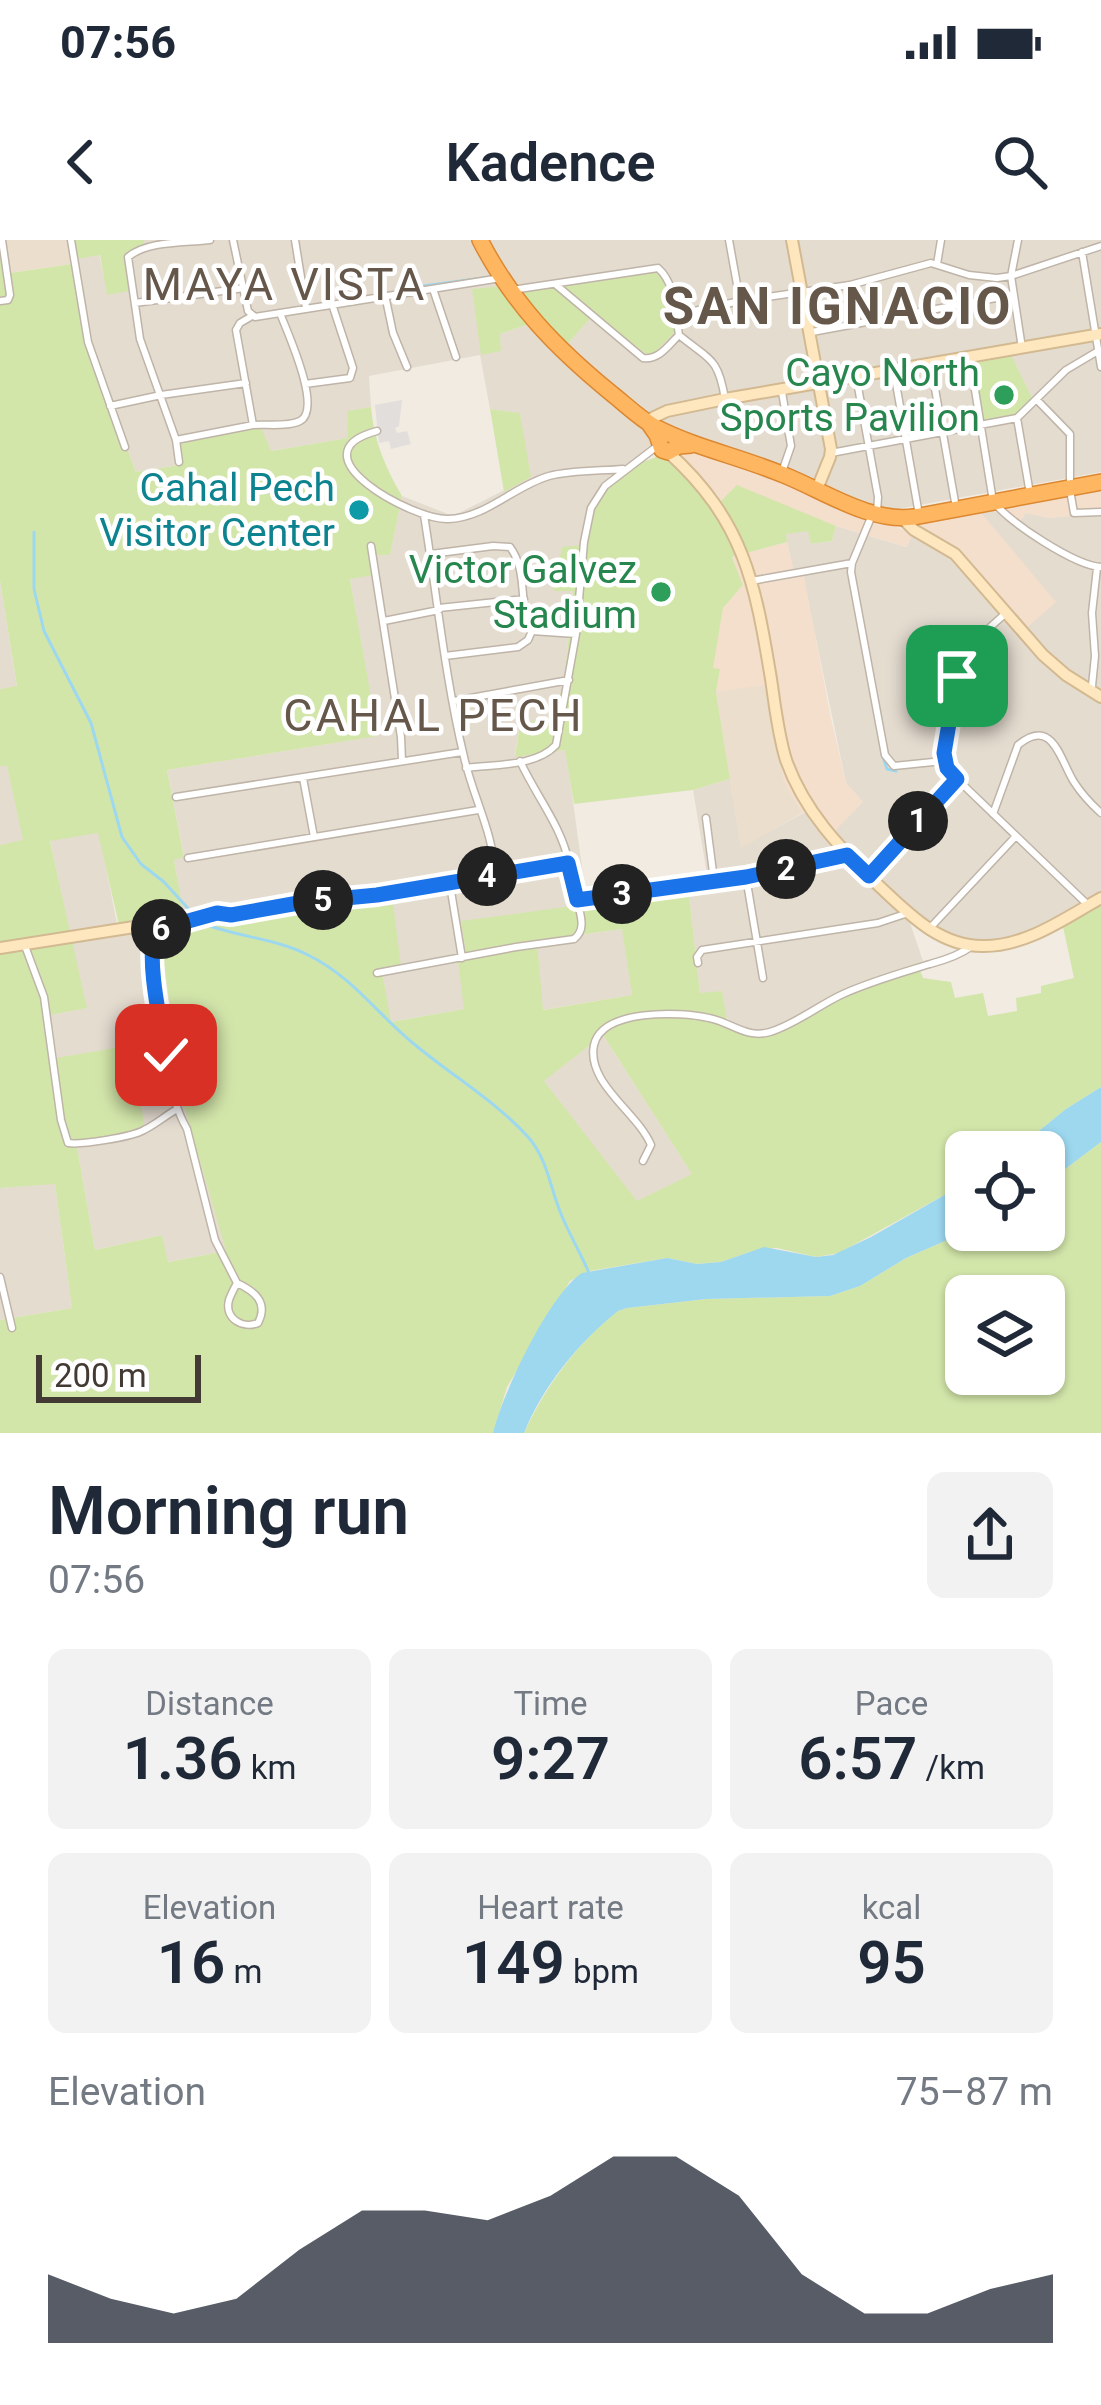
<!DOCTYPE html>
<meta charset="utf-8">
<style>
body{margin:0;font-family:Roboto,sans-serif;background:#f2f2f3;color:#1f2937;height:100vh;display:flex;flex-direction:column;font-size:45px;white-space:nowrap}
*{box-sizing:border-box;margin:0}
p{font-size:39px;color:#747a83}
.icon{flex:none;width:66px;height:66px;fill:none;stroke:currentColor;stroke-width:2;stroke-linecap:round;stroke-linejoin:round}
.map{position:relative;height:1193px;overflow:hidden}
.panel{display:flex;flex-direction:column;background:#fff;flex:1}
.panel>*{flex:none}
.tools{position:absolute;left:945px;top:891px;display:grid;gap:24px}
.tools a{display:grid;place-items:center;width:120px;height:120px;border-radius:18px;background:#fff;box-shadow:0 3px 9px #0004;font-size:60px}
.scale{position:absolute;left:36px;bottom:30px;width:165px;box-sizing:border-box;padding-left:12px;border:6px solid #433a33;border-top:0;font-size:33px;line-height:42px;white-space:nowrap;color:#433a33;-webkit-text-stroke:9px #fff;paint-order:stroke}
.pin{position:absolute;display:grid;place-items:center;width:102px;height:102px;color:#fff;margin:-51px;border-radius:24px;box-shadow:0 6px 18px #0006}
.km{position:absolute;width:60px;height:60px;margin:-30px;border-radius:50%;background:#222;color:#fff;font-size:33px;line-height:60px;text-align:center}
.round{display:grid;place-items:center;flex:none;width:126px;height:126px;border-radius:18px;background:#f2f2f3}
.head{display:flex;align-items:center;justify-content:space-between;height:204px;padding:0 48px}
h1{font-size:66px;font-weight:600;line-height:90px}
.stats{display:grid;grid-template-columns:repeat(3,1fr);gap:18px;height:204px;padding:12px 48px}
.stats div{display:grid;align-content:center;border-radius:18px;background:#f2f2f3;text-align:center}
.stats b{font-size:60px;font-weight:600}
.stats small{font-size:33px;font-weight:400}
.stats p{font-size:33px}
.chart{height:336px;padding:24px 48px}
.chart p{display:flex;justify-content:space-between}
.chart svg{width:100%;height:216px;margin-top:12px;fill:#111827;opacity:.7}
.status{display:flex;justify-content:space-between;align-items:center;height:84px;padding:0 60px;background:#fff;direction:ltr}
.status svg{height:33px;fill:currentColor}
header{display:flex;justify-content:space-between;align-items:center;height:156px;padding:0 48px;background:#fff;font-size:54px;font-weight:600}
.map>svg:first-child{display:block}
</style>
<div class="status"><b>07:56</b><svg viewBox="0 0 49 12"><path d="M0 12V9h3v3zM5 12V6h3v6zM10 12V3h3v9zM15 12V0h3v12zM26 1h20v11H26zM47 4h2v5h-2z"/></svg></div>
<header><svg class="icon" aria-label="back" viewBox="0 0 24 24"><path d="M15 5l-7 7 7 7"/></svg>Kadence<svg class="icon" aria-label="search" viewBox="0 0 24 24"><circle cx="10" cy="10" r="6"/><path d="M15 15l6 6"/></svg></header>
<div class="map">
<svg width="1101" height="1193" viewBox="0 0 1101 1193">
<rect width="100%" height="100%" fill="#f1ebe2"/>
<path fill="#e5dcd0" d="M144 0H477L502 46 500 94 529 84 650 190 654 205 625 226 583 305 553 350H573L565 434 555 477 520 484 515 515 566 510 587 664 459 723 465 769 390 782 382 729 392 655 185 687 174 619 184 616 167 530 377 496 350 339 371 315 390 314 402 256 453 276 530 237 520 174 490 169 480 115 369 136 371 167 347 172 349 198 270 211 261 188 180 225 136 232 85 99 71 20 99 14 108 55 124 13 144 7Z
M485 0H1101V232L892 270 871 267 664 187 564 108 594 73 650 117 638 31 514 54Z
M986 267 1000 274 1003 271 1026 273 1049 278 1101 273V661L1060 683 976 707 907 674 923 721 866 740 770 791 744 793 700 754 687 638 707 634 693 550 730 539 741 607 811 569 863 562 846 543 803 336H795L785 294 809 290 811 304 832 301 836 286 906 307 916 288Z
M0 341 17 447 0 449Z
M7 525 24 601 0 605V526Z
M99 592 117 684 158 679 183 862 227 1011 167 1022 162 995 95 1010 76 901 144 890 57 819 51 775 86 768 50 600Z
M623 689 632 755 542 770 537 701Z
M603 795 693 935 636 962 543 841Z
M55 943 72 1068 0 1080V948Z"/>
<path fill="#f4decc" d="M688 208 773 236 913 294 907 307 836 286 719 263 682 218 680 211Z
M1101 245V273L1049 278 1026 273 1020 282 1003 271 1002 264Z
M977 268 1056 362 1022 392 962 317 912 286 913 281Z
M787 302 795 336H804L831 479 846 543 863 562 830 596 811 569 802 573 784 541 764 446 716 452 720 430 712 429 723 368 743 345 732 317Z"/>
<path fill="#ebdecc" d="M5 0H67L72 24 9 33Z
M764 445 784 541 802 573 741 608 716 452Z"/>
<path fill="#d3e6aa" fill-rule="evenodd" d="M0 0 10 33 72 24 85 99 136 232 180 225 179 204 261 187 271 211 348 198 347 171 371 167C374 201 385 227 402 256L390 315H372L374 335 350 339 378 496 167 530 184 617 174 620 186 687 392 654 401 726 382 730 391 782 464 769 458 722 467 719 461 681 587 664V657L687 638 700 753 722 751 727 780 744 793 770 791 866 740 917 723 923 738 951 742 955 758 983 753 988 776 1017 771 1016 758 1041 753V746L1074 738 1062 682 1101 661V847L1066 869 1013 912H966V947L948 953 839 1013 816 1017 777 1008 759 1009 721 1022 697 1024 667 1018 590 1031 570 1041 507 1147 493 1193H0V1080L72 1068 55 944 0 948V605L23 600 7 526H0V449L17 446 0 341ZM98 593 119 685 158 680 183 862 226 1011 168 1022 162 995 95 1010 76 901 145 890 132 805 56 818 51 775 87 768 50 601ZM622 689 632 755 543 770 537 701ZM603 795 692 934 637 961 544 841Z
M67 0H144V7L124 14 129 51 107 55 100 15 71 20Z
M650 30C673 38 671 71 675 92L650 117 594 74 564 108 514 54Z
M502 46 529 84 500 94 501 111 481 115 472 49Z
M1011 115 1032 158 1012 178 982 183 972 121Z
M490 169 520 173 531 237 504 252Z
M663 214 719 263 737 245 836 286 832 301 811 304 808 291 786 294 787 302 732 317 743 345 723 368 713 428 720 429 716 452 730 539 693 550 574 564 565 510 515 517 520 484 555 476 565 434 573 351H553L562 307 583 305C590 256 600 242 641 215L646 221Z
M1101 902V1193H524C546 1146 577 1103 618 1071L627 1068 706 1059 830 1056 860 1046 906 1018 970 990H1044V945ZM966 1056H1044V1134H966Z"/>
<path fill="#e1dedb" d="M402 160 399 186 395 188 397 193 407 191 411 204 391 209 389 201 379 203 375 165Z"/>
<path fill="#9dd8ef" d="M1101 847V902L1044 945V912H1013L1066 869Z
M966 947V990H970L906 1018 860 1046 830 1056 706 1059 627 1068 618 1071C579 1102 543 1146 524 1193H493C502 1155 549 1054 582 1033L667 1018 697 1024 721 1022 764 1007 816 1017 833 1015 871 997 948 953Z"/>
<g fill="none" stroke-linecap="round" stroke-linejoin="round">
<path stroke="#9dd8ef" stroke-width="3" d="M400 49 491 37
M34 292V349L44 391 91 483 122 597 141 624 164 642 195 676
M882 514 887 529 896 531
M202 683C236 697 275 698 308 715 353 737 377 774 414 804 451 835 497 862 529 898 550 923 551 956 565 983 573 1001 582 1016 589 1033"/>
<g stroke="#bfb4a8" stroke-width="9">
<path id="street" d="M71 0 88 102 125 207
M233 0 248 71 255 77 501 38
M295 0 306 68
M729 0 740 61
M1018 0 1011 36 1022 108
M1082 12 1101 127
M937 24 941 0
M555 44 643 118C659 120 668 106 678 96
M433 49 456 117
M512 50 658 28C676 44 675 72 679 95 709 120 718 116 725 159
M385 55 393 93 407 127
M0 61 8 60 10 55 2 0
M135 63 244 48
M676 75 740 61 850 45 931 23 969 35 997 38 1011 36 1101 6
M812 92 1012 55
M970 119 992 255
M931 126 955 262
M894 132 918 269
M856 136 878 257 877 273
M305 144 350 138 353 128 332 64
M782 152 791 206 782 232
M1037 160 1070 194V241
M110 166 161 155 246 143
M1017 178 1029 248
M253 185C266 184 288 187 300 181 323 169 287 92 280 73
M377 191C291 214 413 280 448 279 486 278 514 246 549 236 572 230 600 231 623 229
M176 200 253 185 236 90 240 83 252 76
M831 213 1017 178 1066 130 1098 111
M179 222 176 200 140 99 128 17C147 1 183 3 210 0
M1070 250 1074 273 1101 272
M994 262C1008 282 1076 326 1101 327
M424 275C437 356 445 438 464 517 473 557 494 594 495 635
M872 275 852 323 851 332 885 515 894 526 943 521
M371 306 401 497 402 521
M431 314 493 306 510 307C529 333 517 364 532 391L576 394
M751 341 852 323
M439 368 524 359
M1006 373 969 406 960 424 943 513 946 526 957 539 1088 665
M384 381 439 370
M445 416 518 407 528 400 532 391
M1092 446 1095 416 1092 373 1097 328
M454 461 569 440
M520 521C536 556 561 585 569 623
M466 528C494 524 536 527 556 505L576 394 584 302 591 268 605 246 656 207
M303 538 314 597
M176 557 462 512
M993 574 1018 505C1053 476 1060 520 1074 542 1081 553 1091 564 1101 573
M706 578 714 640
M188 618 478 570
M870 634 957 539
M746 637 763 738
M450 645 462 718
M929 689 1016 596
M156 690 151 709C156 757 163 849 187 889L215 1000 237 1043C234 1049 231 1054 229 1060 224 1079 243 1089 258 1083 269 1062 254 1051 237 1043
M25 706 44 757 61 880 68 903C81 905 132 897 144 890 156 884 165 876 177 869
M698 723 697 717 702 710 878 683 908 673
M377 733 516 707 574 699C587 689 580 674 577 660
M643 921 651 905C638 873 586 843 594 805 602 769 680 771 709 778 731 782 746 799 770 792 796 784 819 765 843 754 872 741 901 733 930 724 945 720 960 715 972 706
M0 1037 12 1088"/>
</g>
<g stroke="#d2b991" stroke-width="14">
<path id="secondary" d="M792 0 831 209 830 217 817 249
M646 181 667 171 725 159 1101 94
M668 212C744 281 755 342 771 439 775 466 778 494 786 520 804 571 839 607 877 644 907 672 939 707 984 706 1027 706 1065 678 1101 658
M902 278 914 290 955 314 1043 415 1066 435 1101 457
M0 708 134 687 156 690 217 673 231 675 304 662 377 655 569 623 577 660 746 637 847 615"/>
</g>
<g stroke="#dc8831" stroke-width="18">
<path id="highway" d="M480 0C513 64 556 108 611 153 625 164 639 178 655 187 696 208 741 217 784 235 824 251 870 283 914 277L1101 242
M650 185 657 195 662 210 668 212 679 206 691 205"/>
</g>
<use href="#street" stroke="#fff" stroke-width="6"/>
<use href="#secondary" stroke="#fee7bf" stroke-width="10"/>
<use href="#highway" stroke="#feb661" stroke-width="15"/>
</g>
<g fill="none" stroke-linecap="round" stroke-linejoin="round">
<g stroke="#fff" stroke-width="24">
<path id="route" d="M166 815C161 785 145 717 156 690L217 673 231 675 304 662 377 655 568 623 577 660 746 637 847 615 869 636 957 539 947 528 944 513 957 436"/>
</g>
<use href="#route" stroke="#1a73e8" stroke-width="15"/>
</g>
<g fill="#2e9e5b" stroke="#fff" stroke-width="4.5">
<circle cx="1004" cy="155" r="12"/>
<circle cx="661" cy="352" r="12"/>
</g>
<circle fill="#0f9aa8" stroke="#fff" stroke-width="4.5" cx="359" cy="270" r="12"/>
<g text-anchor="middle" dominant-baseline="central" stroke-width="9" stroke-linejoin="round" paint-order="stroke">
<g font-size="39" fill="#27864d" stroke="#fff" text-anchor="end">
<text x="980" y="133">Cayo North<tspan x="980" dy="45">Sports Pavilion</tspan></text>
<text x="637" y="330">Victor Galvez<tspan x="637" dy="45">Stadium</tspan></text>
</g>
<g font-size="39" fill="#0d838f" stroke="#fff" text-anchor="end">
<text x="335" y="248">Cahal Pech<tspan x="335" dy="45">Visitor Center</tspan></text>
</g>
<g font-size="45" letter-spacing="3" fill="#65574a" stroke="#fff">
<text x="285" y="44">MAYA VISTA</text>
<text x="434" y="475">CAHAL PECH</text>
</g>
<g font-size="51" font-weight="bold" letter-spacing="3" fill="#65574a" stroke="#fff">
<text x="838" y="66">SAN IGNACIO</text>
</g>
</g>
</svg>
<div class="tools">
<a><svg class="icon" aria-label="locate" viewBox="0 0 24 24"><circle cx="12" cy="12" r="6"/><path d="M12 2v4M12 18v4M2 12h4M18 12h4"/></svg></a>
<a><svg class="icon" aria-label="layers" viewBox="0 0 24 24"><path d="M12 4l9 5-9 5-9-5zM3 14l9 5 9-5"/></svg></a>
</div>
<div class="scale">200 m</div>
<div class="pin" style="left:957px;top:436px;background:#1e9e55"><svg class="icon" aria-label="arrive" viewBox="0 0 24 24"><path d="M6 21V4h12l-3 4 3 4H6"/></svg></div>
<div class="pin" style="left:166px;top:815px;background:#d93025"><svg class="icon" aria-label="check" viewBox="0 0 24 24"><path d="M5 12l5 5 9-10"/></svg></div>
<b class="km" style="left:918px;top:581px">1</b>
<b class="km" style="left:786px;top:629px">2</b>
<b class="km" style="left:622px;top:654px">3</b>
<b class="km" style="left:487px;top:636px">4</b>
<b class="km" style="left:323px;top:660px">5</b>
<b class="km" style="left:161px;top:689px">6</b>
</div>
<section class="panel">
<div class="head"><div><h1>Morning run</h1><p>07:56</p></div><a class="round"><svg class="icon" aria-label="share" viewBox="0 0 24 24"><path d="M12 15V3M7 8l5-5 5 5M5 13v7h14v-7"/></svg></a></div>
<div class="stats">
<div><p>Distance</p><b>1.36<small> km</small></b></div>
<div><p>Time</p><b>9:27</b></div>
<div><p>Pace</p><b>6:57<small> /km</small></b></div>
</div>
<div class="stats">
<div><p>Elevation</p><b>16<small> m</small></b></div>
<div><p>Heart rate</p><b>149<small> bpm</small></b></div>
<div><p>kcal</p><b>95</b></div>
</div>
<div class="chart"><p><span>Elevation</span>75–87 m</p>
<svg viewBox="0 0 160 44" preserveAspectRatio="none"><path d="M0 44V30L10 35L20 38L30 35L40 25L50 17L60 17L70 19L80 14L90 6L100 6L110 14L120 30L130 38L140 38L150 33L160 30V44z"/></svg>
</div>
</section>
